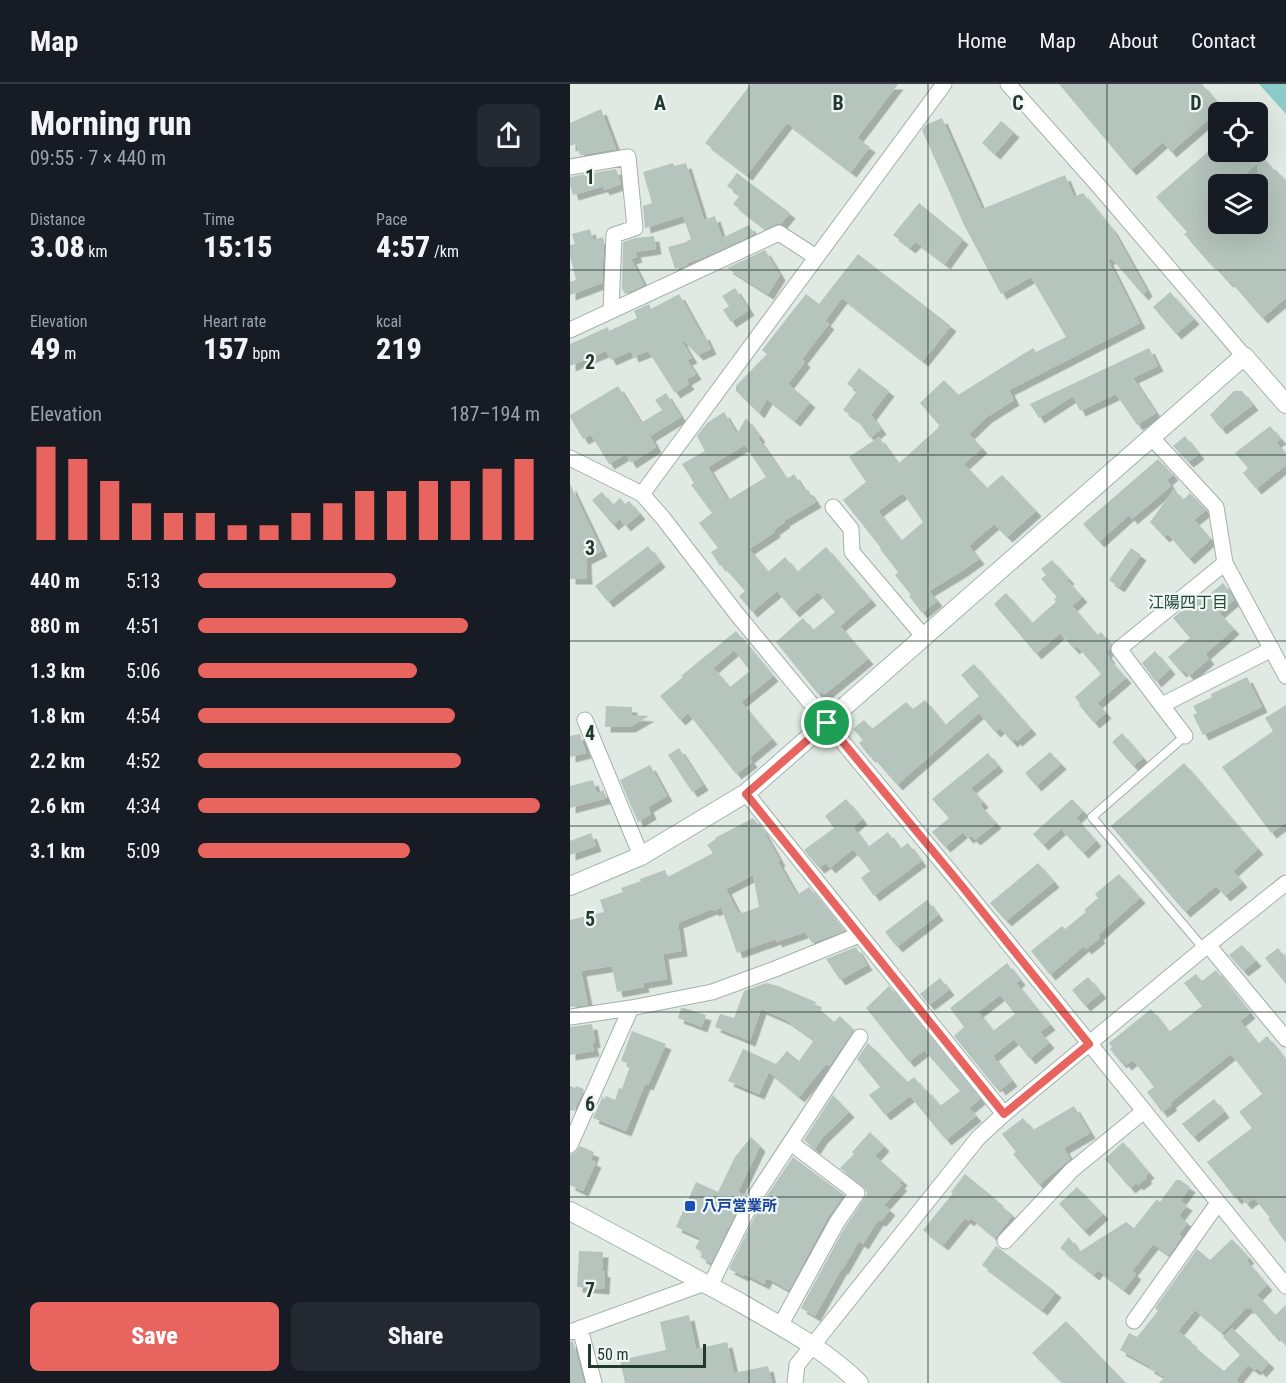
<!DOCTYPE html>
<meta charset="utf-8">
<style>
body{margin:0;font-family:"Roboto Condensed","Noto Sans JP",sans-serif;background:#242831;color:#f1f3f6;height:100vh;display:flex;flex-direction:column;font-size:22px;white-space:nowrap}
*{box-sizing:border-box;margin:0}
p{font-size:20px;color:#9ea1a6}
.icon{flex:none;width:33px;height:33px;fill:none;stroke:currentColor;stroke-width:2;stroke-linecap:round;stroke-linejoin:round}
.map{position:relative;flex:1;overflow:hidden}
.drawer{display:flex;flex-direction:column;background:#171b24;width:570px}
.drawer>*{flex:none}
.buttons{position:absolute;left:638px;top:18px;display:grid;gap:12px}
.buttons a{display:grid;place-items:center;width:60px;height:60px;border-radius:9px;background:#171b24;box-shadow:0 6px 24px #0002;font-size:30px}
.scale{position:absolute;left:18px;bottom:15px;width:118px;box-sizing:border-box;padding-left:6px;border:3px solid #22392e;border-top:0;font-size:16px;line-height:21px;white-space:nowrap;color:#22392e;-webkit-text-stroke:4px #f0f7f2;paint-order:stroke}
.pin{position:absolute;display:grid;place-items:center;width:51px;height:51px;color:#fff;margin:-26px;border:3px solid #fff;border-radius:50%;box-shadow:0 2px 6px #0007}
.round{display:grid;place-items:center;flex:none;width:63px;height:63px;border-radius:9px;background:#242831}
.head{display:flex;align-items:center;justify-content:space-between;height:102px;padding:0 30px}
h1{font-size:33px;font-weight:800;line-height:45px}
.figures{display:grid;grid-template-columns:repeat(3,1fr);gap:9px;height:102px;padding:6px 30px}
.figures div{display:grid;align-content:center}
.figures b{font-size:30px;font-weight:800}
.figures small{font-size:16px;font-weight:400}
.figures p{font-size:16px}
.chart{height:168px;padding:12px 30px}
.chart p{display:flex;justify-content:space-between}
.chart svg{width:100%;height:108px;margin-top:6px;stroke:#e8645f;stroke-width:6}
.cta{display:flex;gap:12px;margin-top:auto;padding:12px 30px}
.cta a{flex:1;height:69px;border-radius:9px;background:#e8645f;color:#fff;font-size:24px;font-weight:800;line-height:69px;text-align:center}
.cta a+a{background:#242831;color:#f1f3f6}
ul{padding:0 30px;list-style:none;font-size:20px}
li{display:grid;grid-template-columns:96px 72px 1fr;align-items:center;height:45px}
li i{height:15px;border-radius:8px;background:#e8645f}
header{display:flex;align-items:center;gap:36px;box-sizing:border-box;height:84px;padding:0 30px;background:#171b24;border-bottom:2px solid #363941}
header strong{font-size:28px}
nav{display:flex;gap:33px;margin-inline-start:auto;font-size:21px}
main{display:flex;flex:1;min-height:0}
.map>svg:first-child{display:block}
</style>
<header>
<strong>Map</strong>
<nav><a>Home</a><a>Map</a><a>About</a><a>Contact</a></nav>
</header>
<main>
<section class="drawer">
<div class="head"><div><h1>Morning run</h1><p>09:55 · 7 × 440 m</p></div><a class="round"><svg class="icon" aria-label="share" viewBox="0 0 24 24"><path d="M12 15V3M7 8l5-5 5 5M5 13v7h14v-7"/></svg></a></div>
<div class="figures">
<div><p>Distance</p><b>3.08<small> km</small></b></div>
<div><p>Time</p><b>15:15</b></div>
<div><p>Pace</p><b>4:57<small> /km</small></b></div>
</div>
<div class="figures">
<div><p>Elevation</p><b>49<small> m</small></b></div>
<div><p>Heart rate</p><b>157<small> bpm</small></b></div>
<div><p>kcal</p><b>219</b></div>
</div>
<div class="chart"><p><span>Elevation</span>187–194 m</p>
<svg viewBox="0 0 160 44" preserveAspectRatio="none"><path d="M5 44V6M15 44V11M25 44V20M35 44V29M45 44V33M55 44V33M65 44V38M75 44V38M85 44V33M95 44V29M105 44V24M115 44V24M125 44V20M135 44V20M145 44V15M155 44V11"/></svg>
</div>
<ul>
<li><b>440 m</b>5:13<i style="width:58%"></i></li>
<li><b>880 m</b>4:51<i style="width:79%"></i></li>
<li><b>1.3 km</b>5:06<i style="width:64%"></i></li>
<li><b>1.8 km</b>4:54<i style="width:75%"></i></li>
<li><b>2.2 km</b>4:52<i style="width:77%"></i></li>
<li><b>2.6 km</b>4:34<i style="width:100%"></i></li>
<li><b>3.1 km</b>5:09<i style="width:62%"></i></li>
</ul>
<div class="cta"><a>Save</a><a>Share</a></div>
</section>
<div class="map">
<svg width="716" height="1299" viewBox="0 0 716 1299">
<defs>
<filter id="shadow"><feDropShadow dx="5.5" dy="5.5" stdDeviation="0" flood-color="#0004"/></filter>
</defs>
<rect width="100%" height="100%" fill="#e0eae3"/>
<path fill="#8bccc8" d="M689 0H716V30Z"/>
<path fill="#b5c4bc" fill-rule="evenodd" filter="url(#shadow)" d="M181 0H328L287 54 300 63 281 88 217 39 177 91 135 59Z
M489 0H632L652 24 601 68 593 58 561 86Z
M31 25 46 65 10 71 6 60 0 62V39Z
M372 34 412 125 495 91 504 113 513 109 543 146 577 207 573 211 541 174 538 176 570 239 439 306 444 316 417 333 399 350 412 364 394 380 417 404 432 391 466 427 437 453 424 440 399 462 409 475 392 487 359 507 367 517 352 529 339 512 341 511 325 491 328 488 310 465 311 464 273 416 296 398 279 373 309 353 328 380 368 344 369 341 350 319 374 296 388 311 463 264 466 268 496 253 461 193 431 210 394 141 352 46 356 41ZM333 409 353 438 331 457 308 427Z
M431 37 444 48 425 70 412 59Z
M648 59V68L687 67 704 87 705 85 716 97V214L692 234 660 197 658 198 641 179 640 180 614 150 617 148 586 113ZM687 80V140H648V100H663Z
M103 79 104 82 116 79 134 136 145 132 152 154 179 141 184 150 135 173 118 179V180L115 182 105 185 98 163 117 158V157L121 155 113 132 75 144 73 122 82 119 73 88Z
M46 85 51 100 34 106 33 103H31L3 111 0 101V93Z
M167 89 220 129 211 140H206L195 145 163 120 170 111 157 102Z
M349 119 393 155 375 180 346 158 340 164 323 151Z
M20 145 23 156 33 153 34 157 32 199 0 211V198L6 196 0 172V161L5 160 2 150Z
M84 152 86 165 65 168 67 173 61 175 74 201 55 210 52 204 53 158 65 154Z
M195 166 210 191 198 210 157 184Z
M288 170 381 242 353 277 272 214 255 237 259 240 232 275 235 278 218 300 240 318 225 337 197 315 189 329 166 307V302L197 270 192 266 236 210 249 220Z
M165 204 179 226 161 238 153 226 159 222 152 212Z
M600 208 624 235 606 250 583 223Z
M109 210 132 251 134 250 141 265 128 271 113 256 112 257 122 274 117 276 126 290 116 296 119 300 105 309 78 267 63 273 61 267 41 276 36 267 0 282V260L38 243 39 247 67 234 64 227 79 220 81 225Z
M579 264 588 282 563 294 586 329 567 341 546 310 510 327 503 312 469 334 460 320Z
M289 284 319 307 301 331 311 345 300 354 288 337 273 326 287 307 277 300Z
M48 302 71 339 92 326 85 316 96 309 111 333 80 352 86 363 61 379 56 370 39 380 21 351 13 355 0 333V331Z
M664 307H672L683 321 651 345 640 331Z
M154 328 167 350 176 334 190 353 188 354 212 389 213 388 217 395 224 390 234 406H238L246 418 214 437 215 438 204 446 205 448 179 465 198 488 215 473 227 488 256 463 301 516 270 542 298 575 254 611 251 608 248 610 206 558 233 534 243 546 265 528 248 508 224 528 207 507 182 528 169 512 175 507 152 481 150 482 141 468 148 464 129 439 142 429 121 401 124 399 112 380 135 367 127 352 137 339ZM175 361 196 393 158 416 138 383Z
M700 342 711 355 706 358 716 371V381L686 405 673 389 678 384 665 369Z
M615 352 629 370 618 378 603 362Z
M588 375 603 391 597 396 601 402 562 435 559 431 529 458 513 440Z
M0 400 32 467 16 475 17 495H0Z
M604 405 613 416 620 409 636 426 624 436 641 455 619 475 598 450 594 453 580 438Z
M32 408 43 421 50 414 55 420 59 417 70 430 55 442 50 435 43 441 22 416Z
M78 462 90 478 38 518 25 502Z
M561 464 571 471 549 503 539 496Z
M482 476 499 495 497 496 512 513 502 522 527 551 531 548 541 560 539 565 536 569 540 574 539 575 556 594 527 619 536 629 524 639 509 621 510 620 505 613 531 590 507 562 504 565 490 549 466 570 424 520 436 509 462 539 486 518 484 515 487 513 471 495 476 491 471 485Z
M653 499 658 505 664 516 649 529 664 545 635 570 639 575 619 592 614 586 611 588 598 573 620 554 603 534 630 512 633 516Z
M166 547 203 592 171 618 202 655 179 674 182 678 166 690 118 629 110 636 90 612 113 593 111 592ZM164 566 180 587 160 603 143 584Z
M585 567 600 585 586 598 572 579Z
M404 580 461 645 447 657 445 655 442 658 430 644 425 648 409 629 327 701 302 672 300 673 289 659 293 656 283 645 294 636 302 645 336 618 343 625 355 616 375 641 409 612 391 591Z
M677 593 692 623 633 651 623 631 627 629 623 622 642 613 641 610Z
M716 621V738L701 749 652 683 703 647 695 634Z
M36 622 62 623V631L79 632 60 643H35Z
M552 649 573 674 563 682 542 658Z
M10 650 16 669 0 673V652Z
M109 664 133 701 122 708 98 671Z
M480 668 491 680 466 702 455 689Z
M418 669 428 682 401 704 413 718 410 721 426 739 405 756 401 752 398 754 393 748 375 763 362 748 379 734 362 715Z
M614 679 688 765 663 787 672 798 655 812 646 802 615 828 541 742Z
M80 681 97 712 78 723 81 730 68 738 50 696Z
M23 696 27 710 33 706 37 714 0 724V702Z
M276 715 292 735 283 743 298 763 318 748 330 765 338 759 351 777 304 812 291 794 300 787 283 765 260 784 256 779 249 784 234 766 264 744 255 732Z
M502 715 513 727 506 734 526 757 513 769 491 745 473 761 463 750Z
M183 734 193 746 210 777 208 778 227 811 239 803 274 847 242 859 235 848 206 858V855L167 869 151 823 144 827 142 825 108 839 112 867 93 870 97 895 73 899 74 903 47 908 42 882 11 887 18 921 0 923V836L34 828 30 816 53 808 51 804 71 797 70 795 95 786 98 793 143 769 137 761 146 755 145 754ZM183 791 189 823 169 830 156 805Z
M21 749 26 762 0 771V757Z
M468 779 484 798 436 837 420 819Z
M549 790 570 814 528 851 530 854 516 865 514 862 480 891 461 867 492 842 495 845 516 828 514 826 528 814 525 810Z
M357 816 368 831 327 863 315 848Z
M672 861 686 877 673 887 659 871Z
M286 863 297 881 270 896 256 875Z
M708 864 716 874V900L695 874Z
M437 879 450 896 446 899 480 941 470 948 479 959 460 975 444 955 423 972 442 997 430 1006 427 1001 425 1003 384 952 394 943 380 924ZM430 911 445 930 423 947 408 928Z
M646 886 680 929 670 937 688 960 697 952 716 976V1159L698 1135 700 1134 684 1114 676 1120 670 1112 666 1115 637 1078 682 1044 669 1028 692 1010 661 970 600 1019 602 1021 592 1028 577 1008 584 1003 563 976 556 981 553 977 551 979 540 965 542 963 539 959 581 925 599 948 632 922 614 899 626 890 632 897Z
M518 893 531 909 515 922 502 906Z
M370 894 379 906 359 921 350 910Z
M196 899 208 902 246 918 245 921 264 938 270 932 284 946 259 982 256 980 229 1013 199 988 189 1010 158 997 173 965 206 980 217 967 229 977 244 956 216 936 191 925 180 957 145 943 150 930 164 934 174 907Z
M319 902 410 1015 399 1024 406 1032 376 1056 340 1012 315 1031 299 1011 310 1003 287 975 298 959 338 998 344 993 355 1007 356 1005 370 1022 390 1007 354 966 339 978 296 924Z
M111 924H114L136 931 132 943 108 934Z
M22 940 25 958 22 959 24 967 0 971V943Z
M62 947 96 960 78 1001 75 1000 56 1047 23 1034 33 1012 34 1016 36 1012 45 1016 49 1004 52 1005 60 982 56 981 57 979 51 977Z
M0 1002 5 1004 6 1002 14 1005 4 1027 0 1026Z
M263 1011 279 1028 252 1054 245 1065 234 1056Z
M644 1015 654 1028 623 1053 612 1040Z
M504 1022 520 1049 494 1064 500 1075 469 1101 443 1070 446 1068 432 1050 453 1034 463 1046Z
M300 1048 314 1062 305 1072 332 1096 329 1100 332 1101 314 1121 320 1126 311 1137 308 1136 293 1160 289 1157 273 1185 272 1184 245 1232 231 1224 275 1143 297 1110 296 1106 293 1102 270 1084 284 1070 282 1068Z
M181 1053 190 1062 168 1108 174 1111 141 1179 130 1173 133 1169 125 1164 131 1154 106 1143 126 1098 148 1108 165 1073Z
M553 1058 579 1089 575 1092 577 1094 568 1101 566 1099 560 1104 535 1075Z
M10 1062 24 1068 21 1076 26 1078 13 1107 0 1101V1071L6 1068Z
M223 1073 274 1111 258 1133 219 1206 197 1194 194 1200 174 1190 173 1192 159 1185 190 1122Z
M395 1090 428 1117 427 1119 443 1131 425 1154 401 1134 399 1137 395 1134 373 1161 353 1146 383 1109 381 1108Z
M606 1096H610L620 1103 610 1117 617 1121 609 1132 618 1139 609 1150 612 1153 599 1171 583 1160 562 1187 566 1190 554 1206 528 1186 524 1191 490 1164 499 1153 509 1168 556 1138 564 1144 587 1115 590 1118Z
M507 1103 533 1130 514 1147 489 1120Z
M662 1155 679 1174 676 1176 697 1201 687 1211 705 1231 716 1221V1262L706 1251 704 1252 680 1223 678 1225 677 1223 652 1249 625 1226 608 1247 622 1258 621 1259 627 1264V1265L654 1287 670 1271 653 1253 662 1244 699 1279 691 1288 687 1284 685 1286 678 1281 666 1296 669 1299H589L595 1293 579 1284V1282L550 1266 559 1249 567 1253 588 1227 585 1224 627 1165 640 1176Z
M426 1162 486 1208 472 1226 412 1181Z
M9 1167 33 1168 32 1187 35 1188 34 1205 7 1203Z
M119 1231 126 1265 157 1258 164 1289 198 1282 202 1299H55L50 1276 96 1266 90 1238Z
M496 1237 540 1283 556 1299H492L462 1269Z
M3 1257 14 1299H0V1258Z"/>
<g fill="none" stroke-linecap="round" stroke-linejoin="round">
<g stroke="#a3b1a9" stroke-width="10">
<path id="lane" d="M615 652 522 733 634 865"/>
</g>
<g stroke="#a3b1a9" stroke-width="17">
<path id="street" d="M438 0 527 100 674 272
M0 83 58 73 65 144 44 151 41 227
M0 246 209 149 246 173
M582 354 646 423 655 479 716 592
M0 374 72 410 93 434 166 529 391 801 716 1202
M72 410 374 0
M263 423 281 445 282 468 354 553
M592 621 702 565
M15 636 71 772
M615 652 549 565 655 479
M176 709 434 1030
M638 861 716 955
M0 933 61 924
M0 1061 61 924 142 908 205 885 289 851
M435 1157 502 1086 574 1027
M140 1202 182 1117 290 953
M564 1237 648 1119
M210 1242 267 1138 287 1109 221 1059
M10 1244 24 1299
M0 1248 135 1199
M225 1299 227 1281 408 1054 434 1030 638 861 716 799"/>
</g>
<g stroke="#a0b5a9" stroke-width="20">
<path id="secondary" d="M0 802 71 772 176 709 674 272 716 320
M0 1127C57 1157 114 1188 171 1219 212 1243 255 1265 289 1299"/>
</g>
<use href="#lane" stroke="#fff" stroke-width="8"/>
<use href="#street" stroke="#fff" stroke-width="15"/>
<use href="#secondary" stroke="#fff" stroke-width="18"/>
</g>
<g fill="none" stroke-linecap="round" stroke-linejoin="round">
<g stroke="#fff" stroke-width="12">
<path id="route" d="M257 639 391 801 519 960 434 1030 176 710Z"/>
</g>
<use href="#route" stroke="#e8645f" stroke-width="8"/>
</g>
<path fill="none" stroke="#22392e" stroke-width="1.5" stroke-opacity="0.55" d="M179 0V1299M358 0V1299M537 0V1299M0 186H716M0 371H716M0 557H716M0 742H716M0 928H716M0 1113H716"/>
<rect fill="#1a4fb4" stroke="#f0f7f2" stroke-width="2" x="114" y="1116" width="12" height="12" rx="3"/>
<g text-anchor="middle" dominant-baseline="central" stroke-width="4.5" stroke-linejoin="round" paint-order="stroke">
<g font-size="15" font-weight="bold" fill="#164399" stroke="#f0f7f2" text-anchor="start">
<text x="132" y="1122">八戸営業所</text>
</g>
<g font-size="16" fill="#1f4936" stroke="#f0f7f2">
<text x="618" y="518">江陽四丁目</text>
</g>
</g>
<g font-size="20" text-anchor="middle" font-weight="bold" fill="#22392e" stroke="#f0f7f2" stroke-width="4.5" stroke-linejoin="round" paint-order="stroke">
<text x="90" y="26">A</text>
<text x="268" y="26">B</text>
<text x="448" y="26">C</text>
<text x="626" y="26">D</text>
<text x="20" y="100">1</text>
<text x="20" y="285">2</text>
<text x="20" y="471">3</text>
<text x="20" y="656">4</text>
<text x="20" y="842">5</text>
<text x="20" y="1027">6</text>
<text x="20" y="1213">7</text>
</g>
</svg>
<div class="buttons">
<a><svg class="icon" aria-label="locate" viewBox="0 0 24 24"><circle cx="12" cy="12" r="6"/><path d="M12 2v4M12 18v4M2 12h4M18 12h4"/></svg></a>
<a><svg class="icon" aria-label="layers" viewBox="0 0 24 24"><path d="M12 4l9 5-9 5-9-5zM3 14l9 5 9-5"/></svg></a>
</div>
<div class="scale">50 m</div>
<div class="pin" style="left:257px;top:639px;background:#1e9e55"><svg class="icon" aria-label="arrive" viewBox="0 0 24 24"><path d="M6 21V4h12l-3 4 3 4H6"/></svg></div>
</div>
</main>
